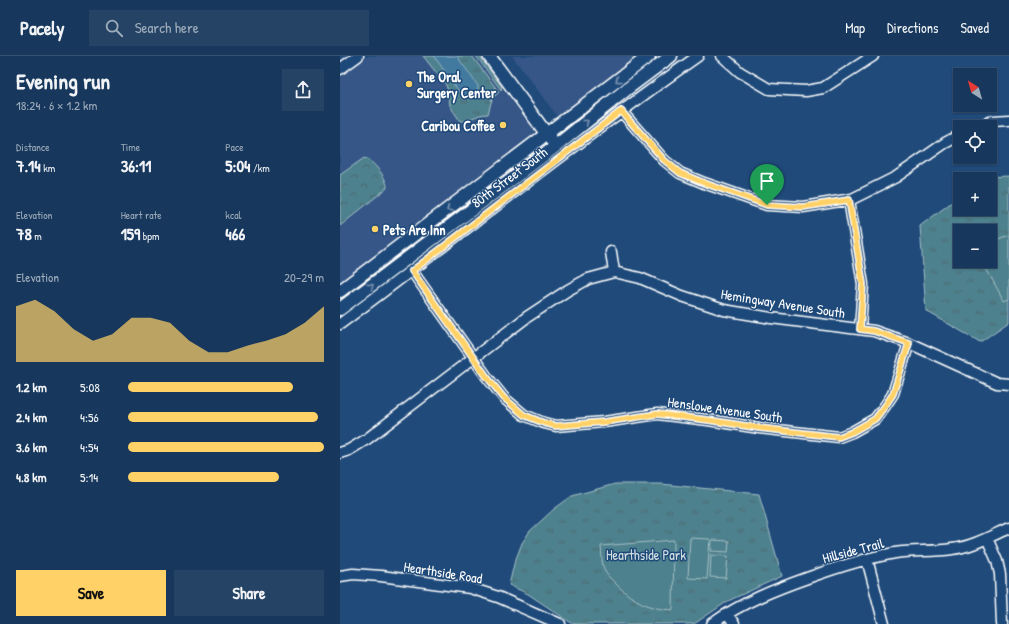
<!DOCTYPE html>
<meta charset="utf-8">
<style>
body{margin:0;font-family:"Patrick Hand",sans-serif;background:#244365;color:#f1f3f6;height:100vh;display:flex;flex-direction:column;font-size:15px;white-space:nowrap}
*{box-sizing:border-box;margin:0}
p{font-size:13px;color:#9eacbb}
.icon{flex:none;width:22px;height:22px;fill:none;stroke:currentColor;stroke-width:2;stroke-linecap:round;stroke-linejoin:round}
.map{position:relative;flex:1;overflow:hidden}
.side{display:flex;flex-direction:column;background:#17385c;width:340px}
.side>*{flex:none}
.needle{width:26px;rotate:323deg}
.controls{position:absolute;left:613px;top:12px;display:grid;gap:8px}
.controls a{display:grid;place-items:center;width:44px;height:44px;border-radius:0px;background:#17385c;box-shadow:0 1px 3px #0004,0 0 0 1px #365272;font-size:20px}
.pin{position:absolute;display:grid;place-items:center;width:34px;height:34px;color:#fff;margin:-41px -17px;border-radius:50% 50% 50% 0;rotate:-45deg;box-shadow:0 0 4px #0007}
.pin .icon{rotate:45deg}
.round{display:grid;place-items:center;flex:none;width:42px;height:42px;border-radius:0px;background:#244365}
.overview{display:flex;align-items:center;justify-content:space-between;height:68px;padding:0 16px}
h1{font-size:22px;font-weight:700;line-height:30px}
.figures{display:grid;grid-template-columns:repeat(3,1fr);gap:6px;height:68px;padding:4px 16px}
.figures div{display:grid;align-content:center}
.figures b{font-size:17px;font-weight:700}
.figures small{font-size:11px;font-weight:400}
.figures p{font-size:11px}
.chart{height:112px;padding:8px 16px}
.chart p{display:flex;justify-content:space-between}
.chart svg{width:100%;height:72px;margin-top:4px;fill:#ffd166;opacity:.7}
.action{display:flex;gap:8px;margin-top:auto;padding:8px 16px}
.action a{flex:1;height:46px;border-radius:0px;background:#ffd166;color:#111;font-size:16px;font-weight:700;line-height:46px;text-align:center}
.action a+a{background:#244365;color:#f1f3f6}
ul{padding:0 16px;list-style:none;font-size:13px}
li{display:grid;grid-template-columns:64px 48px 1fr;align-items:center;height:30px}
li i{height:10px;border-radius:5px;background:#ffd166}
header{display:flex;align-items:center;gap:24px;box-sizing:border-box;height:56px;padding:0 20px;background:#17385c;border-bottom:1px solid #365272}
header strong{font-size:19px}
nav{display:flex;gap:22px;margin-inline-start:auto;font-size:14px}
.search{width:280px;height:36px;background:#244365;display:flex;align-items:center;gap:10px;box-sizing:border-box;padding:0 14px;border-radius:0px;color:#9eacbb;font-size:15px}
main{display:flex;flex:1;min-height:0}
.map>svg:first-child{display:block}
</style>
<header>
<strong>Pacely</strong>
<div class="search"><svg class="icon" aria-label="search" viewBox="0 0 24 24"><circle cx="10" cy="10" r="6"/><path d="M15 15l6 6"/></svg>Search here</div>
<nav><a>Map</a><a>Directions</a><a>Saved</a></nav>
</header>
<main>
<section class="side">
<div class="overview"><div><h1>Evening run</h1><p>18:24 · 6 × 1.2 km</p></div><a class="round"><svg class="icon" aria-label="share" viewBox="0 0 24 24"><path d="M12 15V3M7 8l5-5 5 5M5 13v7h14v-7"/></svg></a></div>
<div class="figures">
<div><p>Distance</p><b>7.14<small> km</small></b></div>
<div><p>Time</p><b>36:11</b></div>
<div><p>Pace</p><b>5:04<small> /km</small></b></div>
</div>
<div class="figures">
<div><p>Elevation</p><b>78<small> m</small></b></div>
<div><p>Heart rate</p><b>159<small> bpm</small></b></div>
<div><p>kcal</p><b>466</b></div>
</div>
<div class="chart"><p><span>Elevation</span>20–29 m</p>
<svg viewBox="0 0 160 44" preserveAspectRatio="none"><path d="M0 44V10L10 6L20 13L30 24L40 31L50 27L60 17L70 17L80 20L90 31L100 38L110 38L120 34L130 31L140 27L150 20L160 10V44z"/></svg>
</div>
<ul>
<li><b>1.2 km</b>5:08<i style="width:84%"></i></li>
<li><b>2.4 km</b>4:56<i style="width:97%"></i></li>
<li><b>3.6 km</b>4:54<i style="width:100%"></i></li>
<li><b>4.8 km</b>5:14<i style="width:77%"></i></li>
</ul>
<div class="action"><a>Save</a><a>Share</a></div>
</section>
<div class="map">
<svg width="669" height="568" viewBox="0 0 669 568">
<defs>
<pattern id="grass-tufts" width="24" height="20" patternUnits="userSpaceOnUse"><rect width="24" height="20" fill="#4e818d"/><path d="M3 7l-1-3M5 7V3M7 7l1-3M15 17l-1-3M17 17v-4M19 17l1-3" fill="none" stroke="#4d6970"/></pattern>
<pattern id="forest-crowns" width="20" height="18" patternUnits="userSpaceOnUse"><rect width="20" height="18" fill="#4e818d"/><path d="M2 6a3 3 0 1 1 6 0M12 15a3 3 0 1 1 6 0" fill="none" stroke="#4d6970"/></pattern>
</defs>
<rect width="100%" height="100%" fill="#1f4a7a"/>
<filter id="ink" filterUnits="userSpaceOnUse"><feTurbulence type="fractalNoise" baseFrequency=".025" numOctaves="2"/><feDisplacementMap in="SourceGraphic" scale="8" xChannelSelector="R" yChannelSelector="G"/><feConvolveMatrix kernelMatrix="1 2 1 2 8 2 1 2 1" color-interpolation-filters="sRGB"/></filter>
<g filter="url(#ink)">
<path fill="#345786" d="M28 0H139L193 73 195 78V81L20 215 0 225V21Z
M172 0H300L217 60Z"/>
<path fill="url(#grass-tufts)" stroke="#a6c0c6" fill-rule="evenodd" d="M83 0H132L159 36 152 43 148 58C136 58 129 66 120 65L110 50 108 35 106 29Z
M136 0H139L162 31 161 34Z
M669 120V266L640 286 586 255 580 170 620 140V153H650V123H642L645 121ZM620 175H650V205H620Z
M275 428H321L419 438 442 520 388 545 354 568H233L188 538 169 529 174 508 182 487 190 475 214 453 232 440Z"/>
<path fill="url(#forest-crowns)" stroke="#a6c0c6" d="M24 102C33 104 48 123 47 132L0 170V119Z"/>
<path fill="#4e818d" stroke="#a6c0c6" d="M669 179V243L664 245 642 205H650V186Z
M69 188 73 192 34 221 31 217Z
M350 482 370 483 367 523 348 522Z
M334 484 333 554C310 553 293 545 277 529 273 525 267 520 265 515 261 508 262 497 261 490Z
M372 484 389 485 388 496 371 495Z
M371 499 388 500 386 522 370 521Z"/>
<path fill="#437a9f" stroke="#8eafc5" d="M94 0H117L138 30C138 38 132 42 125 42L120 37Z"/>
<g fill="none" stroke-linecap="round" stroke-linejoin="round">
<g stroke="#fff" stroke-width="13">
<path id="minor" d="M382 0 400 16 429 33 466 35 483 32 533 0
M0 13 18 0
M281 55 324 104 340 117 364 127 427 149 463 151 512 143 556 121 605 87 620 79
M636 71 653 65 669 64
M509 144 523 228 520 273
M271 196 274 216
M72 215 147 321 164 342 184 359 204 367 216 370 264 366 317 358 368 364 419 372 499 381 512 376 535 363 545 350 553 338 569 287
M0 268C120 179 236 86 358 0
M0 397 9 394 27 383 187 261 228 234 248 223 274 216 300 222 342 240 384 254 431 262 534 275 569 287 657 327 669 328
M647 482 657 505 660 518 662 568
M527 503 544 568
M0 520 13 518 41 520 130 532 158 541 220 568
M387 558 394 568
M372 568C402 546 436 533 470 521 498 511 526 502 555 497 574 494 593 496 612 493 632 491 651 480 669 472"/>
</g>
<g stroke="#fff" stroke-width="15">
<path id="major" d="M149 0 211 84
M0 235 309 0
M0 253 216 90 287 33 331 0"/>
</g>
<use href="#minor" stroke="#1f4a7a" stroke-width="10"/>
<use href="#major" stroke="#1f4a7a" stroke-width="12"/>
</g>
<defs><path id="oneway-chevron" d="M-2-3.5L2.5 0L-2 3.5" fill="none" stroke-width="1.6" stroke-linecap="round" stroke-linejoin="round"/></defs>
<g stroke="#7992af">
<use href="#oneway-chevron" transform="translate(278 24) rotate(143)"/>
<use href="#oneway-chevron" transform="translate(246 66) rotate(-37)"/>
<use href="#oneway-chevron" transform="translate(109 153) rotate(143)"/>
<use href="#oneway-chevron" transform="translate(31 230) rotate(-37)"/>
</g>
</g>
<g fill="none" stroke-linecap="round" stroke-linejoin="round" filter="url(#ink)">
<g stroke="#fff" stroke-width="8">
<path id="route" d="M281 55 324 104 340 117 364 127 427 149 463 151 509 144 523 228 520 273 534 275 569 287 553 338 545 350 535 363 512 376 499 381 419 372 368 364 317 358 264 366 216 370 204 367 184 359 164 342 147 321 72 215Z"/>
</g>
<use href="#route" stroke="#ffd166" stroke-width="5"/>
</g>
<g fill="#ffd166" stroke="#1f4a7a" stroke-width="1.5">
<circle cx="69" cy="28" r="4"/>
<circle cx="163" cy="69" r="4"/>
<circle cx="35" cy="173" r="4"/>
</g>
<g text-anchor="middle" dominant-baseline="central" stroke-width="3" stroke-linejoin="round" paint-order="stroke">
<g font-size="14" font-weight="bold" fill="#fff" stroke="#1f4a7a" text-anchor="start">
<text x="77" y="20">The Oral<tspan x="77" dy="16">Surgery Center</tspan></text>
<text x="155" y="69" text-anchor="end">Caribou Coffee</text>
<text x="43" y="173">Pets Are Inn</text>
</g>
<g font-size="14" fill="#fff" stroke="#1f4a7a">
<text transform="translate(169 121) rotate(-37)">80th Street South</text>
<text transform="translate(443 247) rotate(9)">Hemingway Avenue South</text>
<text transform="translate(385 353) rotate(8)">Henslowe Avenue South</text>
<text transform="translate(513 494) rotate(-15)">Hillside Trail</text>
<text transform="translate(103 516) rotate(9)">Hearthside Road</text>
</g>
<g font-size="14" fill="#d3e0e2" stroke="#1f4a7a">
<text x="306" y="498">Hearthside Park</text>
</g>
</g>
</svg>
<div class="controls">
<a><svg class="needle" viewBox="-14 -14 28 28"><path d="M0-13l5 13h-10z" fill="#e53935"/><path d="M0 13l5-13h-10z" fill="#9eacbb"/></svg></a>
<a><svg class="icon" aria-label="locate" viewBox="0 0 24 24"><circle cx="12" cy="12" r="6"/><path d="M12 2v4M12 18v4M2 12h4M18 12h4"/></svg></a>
<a>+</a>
<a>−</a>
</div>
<div class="pin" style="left:427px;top:149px;background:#1e9e55"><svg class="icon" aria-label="arrive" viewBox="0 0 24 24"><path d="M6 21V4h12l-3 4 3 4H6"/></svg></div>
</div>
</main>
